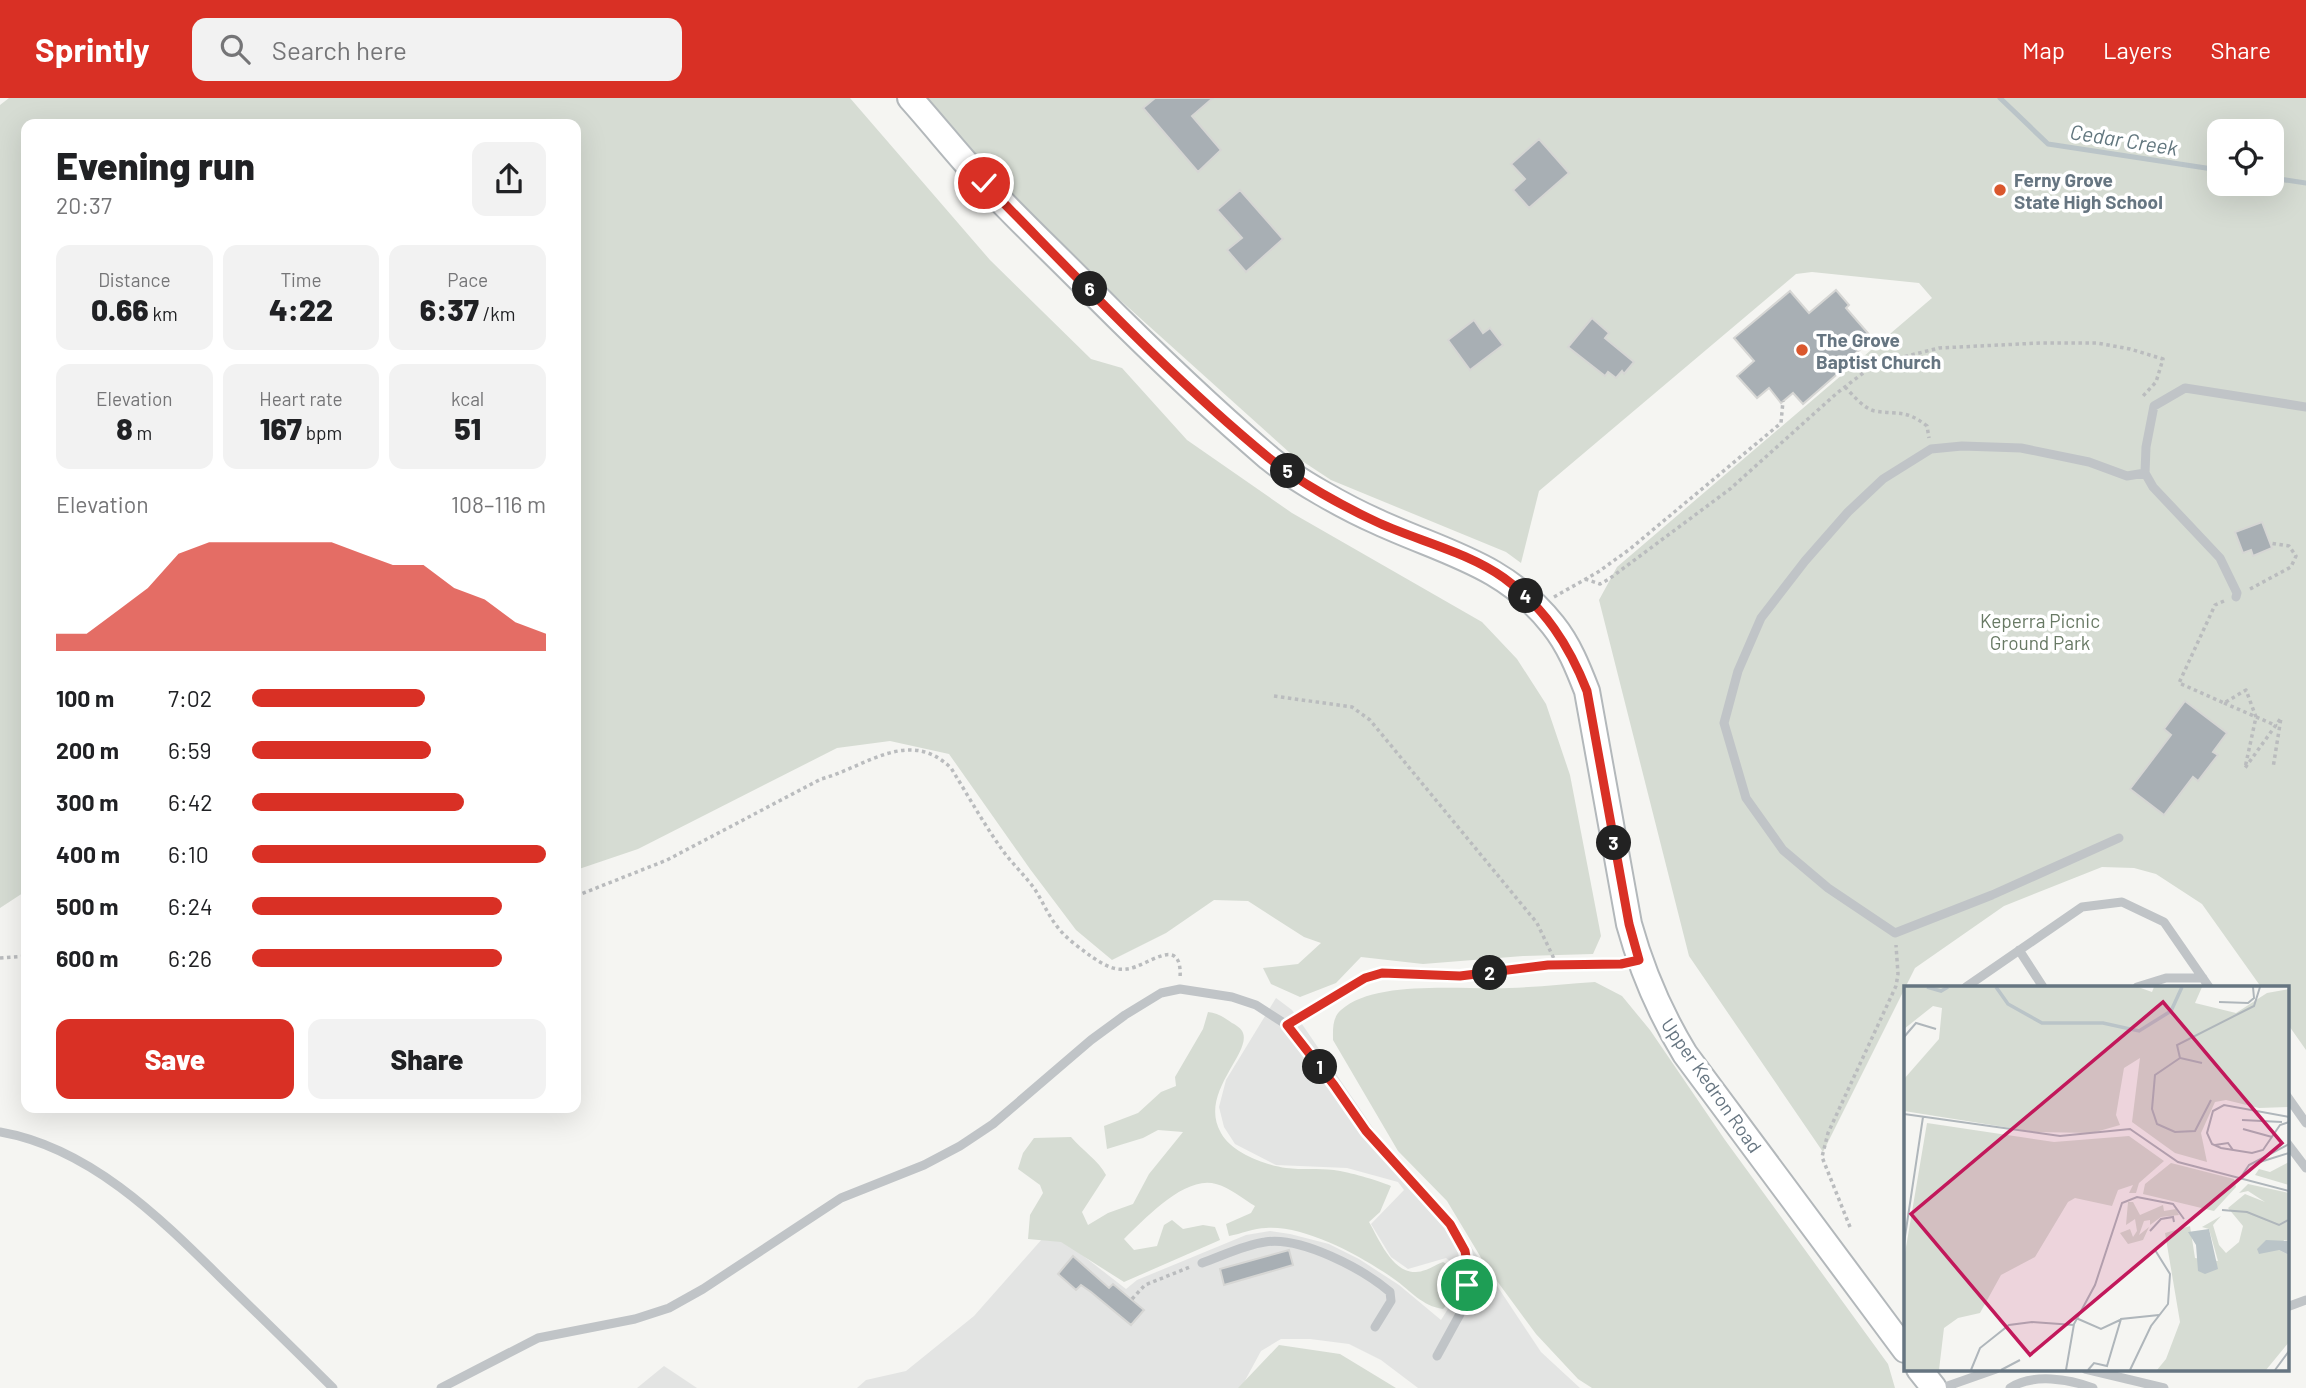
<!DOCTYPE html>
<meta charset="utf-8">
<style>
body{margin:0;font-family:Barlow,sans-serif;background:#f2f2f2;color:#202124;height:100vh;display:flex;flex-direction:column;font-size:26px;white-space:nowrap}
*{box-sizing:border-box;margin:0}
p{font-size:23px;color:#757577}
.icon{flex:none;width:38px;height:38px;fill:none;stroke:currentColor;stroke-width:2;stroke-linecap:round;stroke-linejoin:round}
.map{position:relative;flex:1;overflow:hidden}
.drawer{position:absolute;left:21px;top:21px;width:560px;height:994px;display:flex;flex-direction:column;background:#fff;border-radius:14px;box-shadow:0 7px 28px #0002}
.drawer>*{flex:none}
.fabs{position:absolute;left:2207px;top:21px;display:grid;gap:14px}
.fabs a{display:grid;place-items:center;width:77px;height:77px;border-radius:14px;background:#fff;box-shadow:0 7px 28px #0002;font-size:35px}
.pin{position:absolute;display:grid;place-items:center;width:60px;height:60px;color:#fff;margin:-30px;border:4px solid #fff;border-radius:50%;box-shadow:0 2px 7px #0007}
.km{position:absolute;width:35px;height:35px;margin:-18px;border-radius:50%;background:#222;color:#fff;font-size:19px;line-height:35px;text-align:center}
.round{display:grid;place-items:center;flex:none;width:74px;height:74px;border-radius:14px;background:#f2f2f2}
.summary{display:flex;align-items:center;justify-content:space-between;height:119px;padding:0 35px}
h1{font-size:38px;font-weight:800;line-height:52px}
.stats{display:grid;grid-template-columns:repeat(3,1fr);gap:10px;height:119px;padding:7px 35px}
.stats div{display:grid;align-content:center;border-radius:14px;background:#f2f2f2;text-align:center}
.stats b{font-size:30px;font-weight:800}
.stats small{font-size:19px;font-weight:400}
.stats p{font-size:19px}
.chart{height:196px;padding:14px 35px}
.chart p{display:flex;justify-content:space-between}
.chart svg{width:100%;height:126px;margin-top:7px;fill:#d93025;opacity:.7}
.button{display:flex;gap:14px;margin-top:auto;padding:14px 35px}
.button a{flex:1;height:80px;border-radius:14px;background:#d93025;color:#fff;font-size:28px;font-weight:800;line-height:80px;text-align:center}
.button a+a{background:#f2f2f2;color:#202124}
ul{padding:0 35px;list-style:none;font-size:23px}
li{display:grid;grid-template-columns:112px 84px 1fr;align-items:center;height:52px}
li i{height:18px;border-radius:9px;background:#d93025}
header{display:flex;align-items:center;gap:42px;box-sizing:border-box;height:98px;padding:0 35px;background:#d93025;color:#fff}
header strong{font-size:33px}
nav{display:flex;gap:38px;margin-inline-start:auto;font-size:24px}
.search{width:490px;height:63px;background:#f2f2f2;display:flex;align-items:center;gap:18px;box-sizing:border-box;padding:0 24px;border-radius:14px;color:#757577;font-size:26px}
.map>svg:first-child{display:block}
</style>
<header>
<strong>Sprintly</strong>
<div class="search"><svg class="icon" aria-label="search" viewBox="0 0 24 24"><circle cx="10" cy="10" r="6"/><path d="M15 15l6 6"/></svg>Search here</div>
<nav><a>Map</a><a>Layers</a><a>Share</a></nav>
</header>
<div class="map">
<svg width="2306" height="1290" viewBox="0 0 2306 1290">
<rect width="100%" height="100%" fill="#f5f5f2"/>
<path fill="#e3e4e3" d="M1276 900 1292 912 1304 929 1386 1049 1448 1114 1541 1254 1580 1290H1418L1381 1262 1349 1246 1310 1241H1281L1261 1253 1241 1290H857L866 1282 906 1273 974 1218 1050 1132 1126 1191 1137 1182 1246 1137 1270 1133 1290 1136 1329 1146 1359 1161 1399 1187 1441 1222 1453 1203 1462 1173 1446 1160 1408 1171 1391 1159 1371 1126 1404 1092 1398 1084 1347 1070 1276 1067 1235 1046 1224 1029 1219 1009 1226 982Z
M664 1268 697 1290H637Z"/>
<path fill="#d6dcd3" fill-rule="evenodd" d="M9 0H850L990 162 1091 261 1122 270 1187 342 1292 415 1482 524 1517 561 1546 606 1570 677 1601 838 1593 856 1523 858 1423 866 1361 859 1336 885 1300 899 1271 886 1263 870 1298 866 1321 845 1304 839 1248 803 1214 802 1166 835 1112 862 1076 832 1030 771 949 656 890 643 837 650 638 751 576 772V26H26V793L0 810V7Z
M920 0H2306V952L2287 925V889H2261L2202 806 2156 776 2134 770 2102 769 2004 808 1915 870 1823 1054 1689 858 1599 502 1617 469 1932 200 1919 185 1812 174 1796 176 1539 393 1521 465 1506 454 1331 382 1290 355 1030 121ZM2219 33H2272V86H2219Z
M1595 884 1622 898 1650 932 1725 1042 1888 1266 1895 1290H1592L1578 1281 1536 1236 1486 1168 1447 1103 1398 1053 1333 942C1333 931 1332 920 1341 912 1375 881 1463 892 1509 890 1538 889 1566 886 1595 884Z
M1208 914C1217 915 1224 919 1232 925 1236 927 1242 931 1243 935 1251 956 1198 996 1221 1035 1232 1055 1265 1067 1286 1070 1302 1072 1318 1070 1334 1072 1349 1074 1377 1082 1391 1088L1380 1114 1369 1124C1379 1141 1392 1175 1416 1174 1425 1174 1435 1167 1443 1164L1457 1172C1458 1185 1452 1202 1443 1211 1422 1208 1411 1193 1394 1181 1363 1159 1305 1127 1266 1130 1254 1130 1241 1136 1229 1138L1226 1126 1251 1115 1255 1108C1243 1101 1229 1089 1216 1086 1185 1077 1145 1121 1124 1141L1134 1152 1157 1148 1164 1127 1172 1122 1183 1131 1203 1127 1215 1129 1220 1142 1124 1184 1061 1144 1028 1141 1030 1117 1043 1095 1040 1087 1018 1071 1023 1055 1034 1040 1071 1039C1082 1052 1099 1063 1106 1077L1082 1114 1088 1127 1108 1115 1133 1106 1149 1076 1183 1034 1158 1032 1143 1040 1107 1051 1104 1028 1138 1015 1161 994 1176 988 1175 979 1203 931Z
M1279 1247 1340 1256 1396 1290H1238Z"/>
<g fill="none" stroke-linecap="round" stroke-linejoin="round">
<path stroke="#bac4c8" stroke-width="5" d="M2000 0 2048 46 2219 72
M2272 80 2306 85"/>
</g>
<path fill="#a8afb4" stroke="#d6d6d4" stroke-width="2" d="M1155 0H1213L1192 18 1221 52 1198 74 1143 10Z
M1539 41 1569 75 1529 110 1513 92 1525 81 1511 66Z
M1240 92 1283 141 1246 174 1227 152 1242 140 1217 112Z
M1836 192 1849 207 1846 210 1873 241 1840 268 1843 271 1803 306 1793 295 1781 305 1769 290 1757 300 1737 278 1754 263 1734 240 1790 193 1809 215Z
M1592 220 1609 235 1605 240 1634 264 1624 276 1622 273 1616 280 1608 274 1605 278 1568 249Z
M1474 222 1483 235 1490 230 1503 247 1470 272 1448 242Z
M2262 424 2272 450 2253 458 2251 452 2243 455 2235 434Z
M2185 603 2227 635 2213 654 2218 657 2198 683 2193 679 2164 717 2130 691 2171 637 2164 631Z
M1289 1152 1293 1167 1224 1187 1220 1171Z
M1073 1158 1109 1190 1113 1186 1144 1212 1131 1227 1091 1194 1081 1187 1076 1192 1058 1176Z"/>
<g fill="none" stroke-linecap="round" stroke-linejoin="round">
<g stroke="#b3b8bb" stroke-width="28">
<path id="secondary" d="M910 0C935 28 958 57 983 84 1019 123 1058 159 1095 197 1151 253 1208 308 1269 360 1296 382 1346 410 1378 424 1445 455 1505 466 1553 527 1569 547 1578 570 1587 593L1629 826C1642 873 1660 915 1685 956L1905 1252
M1919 1271 1934 1290"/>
</g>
<path stroke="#babcbe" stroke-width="3.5" stroke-dasharray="3.5 3.5" stroke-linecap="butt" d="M1845 289C1853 297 1864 311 1875 313 1899 317 1905 311 1927 328L1929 340
M1585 481 1600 486 1609 481 1730 391 1837 295 1875 266 1939 250 2040 245H2097L2130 251 2163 261 2156 284 2143 298 2144 299
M2250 491 2291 469 2296 458 2289 448 2270 445
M1554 499 1598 474 1630 451 1781 325 1783 303
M2224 503 2215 507 2179 585 2224 605 2246 592 2256 619 2245 670 2281 620 2273 670
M1274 598 1352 609 1370 622 1537 825 1557 867
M2224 605 2277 628
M576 798 667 762 821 681C866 669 909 629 951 670 969 699 986 730 1006 757 1015 768 1025 778 1034 790 1042 802 1047 815 1056 827 1065 840 1080 850 1092 859 1103 866 1113 873 1127 871 1147 869 1183 834 1180 881
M0 860 26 858
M1297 921 1365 880 1382 875 1460 878 1548 867 1620 866
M1850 1129 1822 1059 1828 1035 1896 888 1898 876 1896 847
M1132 1201 1145 1187 1190 1169"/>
<path stroke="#c0c4c7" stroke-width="9" d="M2236 499 2237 495 2220 460 2153 389 2145 375 2146 349 2154 308 2185 290 2306 309
M2119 740 1992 797 1895 835 1828 790 1783 752 1746 700 1724 625 1738 573 1761 520 1805 463 1848 414 1883 381 1931 351 1962 348 2021 350 2089 364 2127 378 2145 375
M2019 852 2043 889
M1966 889 2082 809 2122 804 2164 824 2209 889
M2137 889 2166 880H2203
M2287 998 2306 1025
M0 1034C92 1050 163 1123 227 1186 262 1220 298 1255 333 1290
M2287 1045 2306 1070
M1202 1165C1222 1158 1244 1147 1265 1144 1301 1138 1363 1171 1390 1194L1391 1203 1375 1229
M2287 1209 2306 1202
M2085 1271 2164 1290
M441 1290 538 1240 635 1221 669 1210 703 1191 841 1100 924 1067 960 1048 993 1026 1091 942 1125 917 1161 895 1180 891 1232 899 1256 907 1287 927 1333 987 1366 1033 1450 1126 1465 1153 1468 1171 1467 1187 1460 1216 1437 1258
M1942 1290 1996 1271
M2010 1290C2033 1275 2069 1281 2093 1290"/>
<use href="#secondary" stroke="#fff" stroke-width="24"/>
</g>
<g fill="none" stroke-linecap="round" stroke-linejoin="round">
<g stroke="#fff" stroke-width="14">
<path id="route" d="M984 85C1077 179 1168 277 1269 360 1297 383 1346 410 1379 425 1419 443 1467 454 1504 480 1545 510 1569 547 1587 593L1629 826 1639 862 1621 866 1548 867 1460 878 1382 875 1365 880 1287 927 1334 987 1366 1033 1450 1126 1465 1153 1468 1171 1467 1187"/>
</g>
<use href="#route" stroke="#d93025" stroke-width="9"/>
</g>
<g fill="#da572d" stroke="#fff" stroke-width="2.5">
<circle cx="2000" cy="92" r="7"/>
<circle cx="1802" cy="252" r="7"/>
</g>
<g text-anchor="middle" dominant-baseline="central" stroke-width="7" stroke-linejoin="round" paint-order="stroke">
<g font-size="19" font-weight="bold" fill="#667581" stroke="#fff" text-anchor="start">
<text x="2014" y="81">Ferny Grove<tspan x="2014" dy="22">State High School</tspan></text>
<text x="1816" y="241">The Grove<tspan x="1816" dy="22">Baptist Church</tspan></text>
</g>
<g font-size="19" fill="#687964" stroke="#fff">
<text x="2040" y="522">Keperra Picnic<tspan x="2040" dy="22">Ground Park</tspan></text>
</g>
<g font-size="19" fill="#667581" stroke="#fff">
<text transform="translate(1712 987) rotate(55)">Upper Kedron Road</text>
</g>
<g font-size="21" font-style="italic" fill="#61767e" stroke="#fff">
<text transform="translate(2124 41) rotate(9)">Cedar Creek</text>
</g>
</g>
<g transform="translate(1904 888)">
<rect width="385" height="385" fill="#f5f5f2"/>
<path d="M0 1H234L248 6 250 1H298L291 17 332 27 363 7 385 3V121L355 122 322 114 311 116 297 147 303 176 271 167 228 136 236 72 220 82 212 129 216 139 188 147 131 146 0 125V93L35 53 38 22 29 20 0 43ZM23 137 150 156 225 150 260 175 235 197 232 207H225L229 199 214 204 208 220 171 212 164 216 131 271 97 289 76 327 54 332 40 342 35 384H0V273ZM385 176V199L351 189 355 183 366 186ZM267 177 330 193 332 201 310 225 239 208 241 198ZM344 198 385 207V255L380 254 375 264 385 269V356L362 384H253L262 373 276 336 261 247 286 240 291 272 314 275 305 243 298 241 317 230 309 239 315 259 322 267 335 256 339 240 324 222 341 208 361 216 344 205 335 207ZM224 216H229L236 229 259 219 260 225 272 223 275 229 257 231 246 239V234L240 235 235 249 245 241 239 254 224 258 216 247 226 243 229 251 233 245 231 233 222 239Z" fill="#d6dcd3"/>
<path d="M305 243 314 283 301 288 294 285 292 259 284 246ZM362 254 385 255V269L375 264 355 268 353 263Z" fill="#bac4c8"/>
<path fill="none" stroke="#bac4c8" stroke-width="3.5" d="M23 1 37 5 44 1M92 1 104 18 138 37H199L235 45 267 25 278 1"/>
<path fill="none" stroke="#afb6bb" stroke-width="2" d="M315 16 344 17 350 12 349 1M0 51 12 37 32 43M276 72 251 89 248 123 253 138 271 146 291 145 307 114M298 77 276 72 273 59 350 20 356 1M0 128 156 150 226 143 274 176 385 205M385 131 320 119 309 125 303 147 308 158 317 162 348 167 359 164 376 139 385 136M338 134 378 136M339 143 368 151M311 159 324 157 329 164M356 176 385 167M337 191 345 179 385 158M318 224 343 226 375 239 384 234M246 245 257 233 269 231 270 236M0 257 19 131M172 332 197 343 216 334M67 384 76 362 105 339 128 336 170 339M97 384 116 374M162 384 170 338 191 299 218 217 233 211 269 218 280 233M184 384 190 377 203 380 217 333 255 329M226 384 247 340 264 318 266 288 251 264M371 384 385 365"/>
<path fill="#c2185b" fill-opacity="0.15" stroke="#c2185b" stroke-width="3.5" d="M259 16 378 157 126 369 7 228Z"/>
<rect width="385" height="385" fill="none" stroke="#667581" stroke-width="3.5"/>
</g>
</svg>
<div class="fabs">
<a><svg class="icon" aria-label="locate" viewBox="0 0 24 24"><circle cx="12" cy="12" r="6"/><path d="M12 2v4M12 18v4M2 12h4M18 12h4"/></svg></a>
</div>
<div class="pin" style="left:1467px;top:1187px;background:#1e9e55"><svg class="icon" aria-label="arrive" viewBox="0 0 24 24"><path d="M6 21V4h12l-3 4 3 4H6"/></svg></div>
<div class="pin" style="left:984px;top:85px;background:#d93025"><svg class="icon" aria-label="check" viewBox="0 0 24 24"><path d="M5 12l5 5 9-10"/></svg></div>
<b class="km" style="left:1320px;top:969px">1</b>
<b class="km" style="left:1490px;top:875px">2</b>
<b class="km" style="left:1614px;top:745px">3</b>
<b class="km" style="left:1526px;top:498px">4</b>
<b class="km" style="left:1288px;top:373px">5</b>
<b class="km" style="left:1090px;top:191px">6</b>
<section class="drawer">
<div class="summary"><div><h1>Evening run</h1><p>20:37</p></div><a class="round"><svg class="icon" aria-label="share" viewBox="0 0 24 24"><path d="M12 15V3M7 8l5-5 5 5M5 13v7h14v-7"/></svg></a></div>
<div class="stats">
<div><p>Distance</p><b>0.66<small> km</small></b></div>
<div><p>Time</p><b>4:22</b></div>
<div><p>Pace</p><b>6:37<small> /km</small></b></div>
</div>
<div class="stats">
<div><p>Elevation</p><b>8<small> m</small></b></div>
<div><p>Heart rate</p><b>167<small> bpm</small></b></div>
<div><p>kcal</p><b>51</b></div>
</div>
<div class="chart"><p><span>Elevation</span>108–116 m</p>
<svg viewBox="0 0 160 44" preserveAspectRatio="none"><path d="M0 44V38L10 38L20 30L30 22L40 10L50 6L60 6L70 6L80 6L90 6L100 10L110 14L120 14L130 22L140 26L150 34L160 38V44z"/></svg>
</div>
<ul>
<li><b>100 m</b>7:02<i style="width:59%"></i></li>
<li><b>200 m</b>6:59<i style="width:61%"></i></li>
<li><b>300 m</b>6:42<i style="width:72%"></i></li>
<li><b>400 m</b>6:10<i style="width:100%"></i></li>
<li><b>500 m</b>6:24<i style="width:85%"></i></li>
<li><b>600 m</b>6:26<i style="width:85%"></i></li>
</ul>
<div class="button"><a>Save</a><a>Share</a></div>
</section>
</div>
